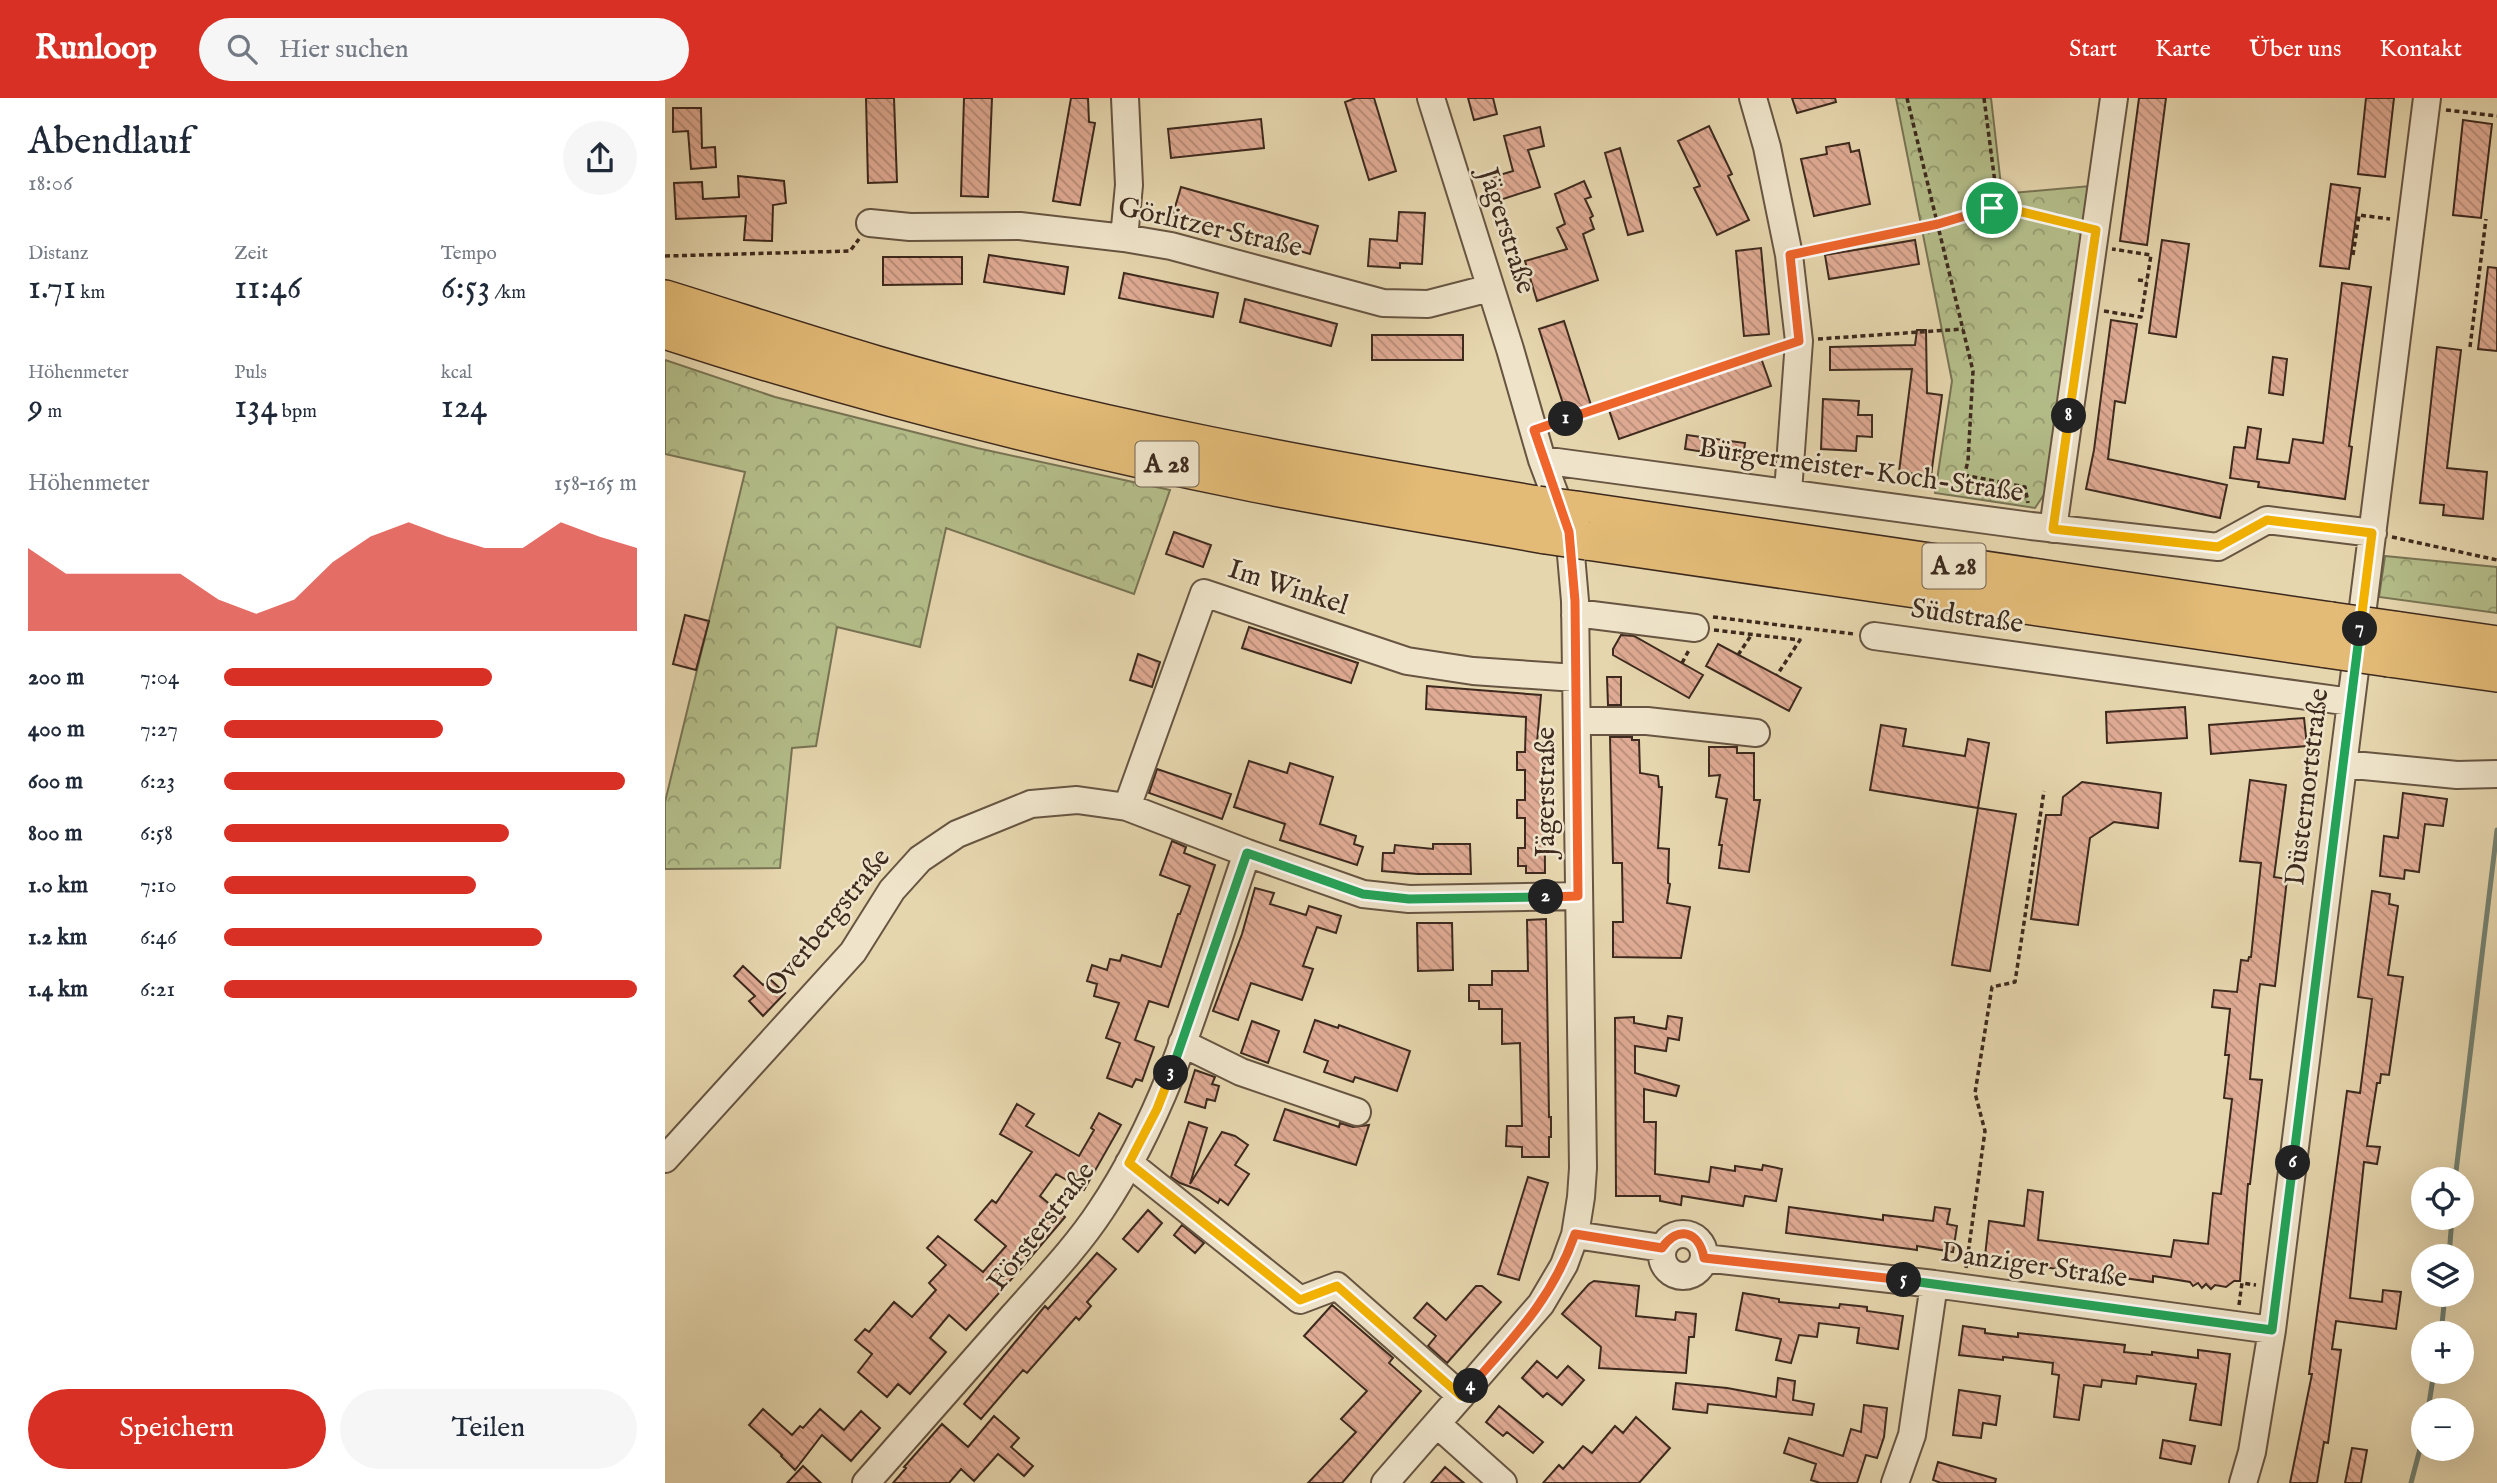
<!DOCTYPE html>
<html lang="de">
<meta charset="utf-8">
<style>
body{margin:0;font-family:"IM FELL English",serif;background:#f6f6f7;color:#1f2937;height:100vh;display:flex;flex-direction:column;font-size:26px;white-space:nowrap}
*{box-sizing:border-box;margin:0}
p{font-size:23px;color:#747a83}
.icon{flex:none;width:38px;height:38px;fill:none;stroke:currentColor;stroke-width:2;stroke-linecap:round;stroke-linejoin:round}
.map{position:relative;flex:1;overflow:hidden}
.drawer{display:flex;flex-direction:column;background:#fff;width:665px}
.drawer>*{flex:none}
.tools{position:absolute;left:1746px;top:1069px;display:grid;gap:14px}
.tools a{display:grid;place-items:center;width:63px;height:63px;border-radius:50%;background:#fff;box-shadow:0 7px 28px #0002;font-size:35px}
.pin{position:absolute;display:grid;place-items:center;width:60px;height:60px;color:#fff;margin:-30px;border:4px solid #fff;border-radius:50%;box-shadow:0 2px 7px #0007}
.km{position:absolute;width:35px;height:35px;margin:-18px;border-radius:50%;background:#222;color:#fff;font-size:19px;line-height:35px;text-align:center}
.round{display:grid;place-items:center;flex:none;width:74px;height:74px;border-radius:37px;background:#f6f6f7}
.summary{display:flex;align-items:center;justify-content:space-between;height:119px;padding:0 28px}
h1{font-size:38px;font-weight:600;line-height:52px}
.figures{display:grid;grid-template-columns:repeat(3,1fr);gap:10px;height:119px;padding:7px 28px}
.figures div{display:grid;align-content:center}
.figures b{font-size:35px;font-weight:600}
.figures small{font-size:19px;font-weight:400}
.figures p{font-size:19px}
.chart{height:196px;padding:14px 28px}
.chart p{display:flex;justify-content:space-between}
.chart svg{width:100%;height:126px;margin-top:7px;fill:#d93025;opacity:.7}
.action{display:flex;gap:14px;margin-top:auto;padding:14px 28px}
.action a{flex:1;height:80px;border-radius:42px;background:#d93025;color:#fff;font-size:28px;font-weight:600;line-height:80px;text-align:center}
.action a+a{background:#f6f6f7;color:#1f2937}
ul{padding:0 28px;list-style:none;font-size:23px}
li{display:grid;grid-template-columns:112px 84px 1fr;align-items:center;height:52px}
li i{height:18px;border-radius:9px;background:#d93025}
header{display:flex;align-items:center;gap:42px;box-sizing:border-box;height:98px;padding:0 35px;background:#d93025;color:#fff}
header strong{font-size:33px}
nav{display:flex;gap:38px;margin-inline-start:auto;font-size:24px}
.search{width:490px;height:63px;background:#f6f6f7;display:flex;align-items:center;gap:18px;box-sizing:border-box;padding:0 24px;border-radius:38px;color:#747a83;font-size:26px}
main{display:flex;flex:1;min-height:0}
.map>svg:first-child{display:block}
</style>
<header>
<strong>Runloop</strong>
<div class="search"><svg class="icon" aria-label="search" viewBox="0 0 24 24"><circle cx="10" cy="10" r="6"/><path d="M15 15l6 6"/></svg>Hier suchen</div>
<nav><a>Start</a><a>Karte</a><a>Über uns</a><a>Kontakt</a></nav>
</header>
<main>
<section class="drawer">
<div class="summary"><div><h1>Abendlauf</h1><p>18:06</p></div><a class="round"><svg class="icon" aria-label="share" viewBox="0 0 24 24"><path d="M12 15V3M7 8l5-5 5 5M5 13v7h14v-7"/></svg></a></div>
<div class="figures">
<div><p>Distanz</p><b>1.71<small> km</small></b></div>
<div><p>Zeit</p><b>11:46</b></div>
<div><p>Tempo</p><b>6:53<small> /km</small></b></div>
</div>
<div class="figures">
<div><p>Höhenmeter</p><b>9<small> m</small></b></div>
<div><p>Puls</p><b>134<small> bpm</small></b></div>
<div><p>kcal</p><b>124</b></div>
</div>
<div class="chart"><p><span>Höhenmeter</span>158–165 m</p>
<svg viewBox="0 0 160 44" preserveAspectRatio="none"><path d="M0 44V15L10 24L20 24L30 24L40 24L50 33L60 38L70 33L80 20L90 11L100 6L110 11L120 15L130 15L140 6L150 11L160 15V44z"/></svg>
</div>
<ul>
<li><b>200 m</b>7:04<i style="width:65%"></i></li>
<li><b>400 m</b>7:27<i style="width:53%"></i></li>
<li><b>600 m</b>6:23<i style="width:97%"></i></li>
<li><b>800 m</b>6:58<i style="width:69%"></i></li>
<li><b>1.0 km</b>7:10<i style="width:61%"></i></li>
<li><b>1.2 km</b>6:46<i style="width:77%"></i></li>
<li><b>1.4 km</b>6:21<i style="width:100%"></i></li>
</ul>
<div class="action"><a>Speichern</a><a>Teilen</a></div>
</section>
<div class="map">
<svg width="1832" height="1385" viewBox="0 0 1832 1385">
<defs>
<pattern id="forest-crowns" width="20" height="18" patternUnits="userSpaceOnUse" patternTransform="scale(1.75)"><rect width="20" height="18" fill="#b4be8a"/><path d="M2 6a3 3 0 1 1 6 0M12 15a3 3 0 1 1 6 0" fill="none" stroke="#949b70"/></pattern>
<pattern id="building-back-hatch" width="6" height="6" patternUnits="userSpaceOnUse" patternTransform="scale(1.75)"><rect width="6" height="6" fill="#e0ab94"/><path d="M-1 5l2 2M0 0l6 6M5-1l2 2" fill="none" stroke="#b78b78"/></pattern>
</defs>
<rect width="100%" height="100%" fill="#e6d6ae"/>
<filter id="stains"><feTurbulence type="fractalNoise" baseFrequency=".00286" numOctaves="4"/><feColorMatrix values="0 0 0 0 .2 0 0 0 0 .09 0 0 0 0 .02 0 0 0 .5 -.17"/></filter>
<radialGradient id="worn" r=".72"><stop offset=".6" stop-color="#630" stop-opacity="0"/><stop offset="1" stop-color="#630" stop-opacity=".3"/></radialGradient>
<path fill="url(#forest-crowns)" stroke="#787454" stroke-width="2" d="M1231 0H1326L1337 96 1425 88 1382 392 1370 410 1270 395 1287 283Z
M0 262 110 299 312 350 505 392 469 496 281 430 255 549 172 529 151 648 127 650 115 770 0 771V704L80 374 0 356Z
M1720 458 1832 469V515L1714 499Z"/>
<g fill="none" stroke-linecap="round" stroke-linejoin="round">
<path stroke="#738070" stroke-width="5" d="M1790 1082 1832 732
M1784 1158 1787 1120
M1776 1236 1780 1197
M1763 1312 1769 1274
M1746 1385 1759 1336"/>
</g>
<path fill="url(#building-back-hatch)" stroke="#3d2a1e" stroke-width="2" d="M201 0H229L232 84 203 85Z
M299 0H327L323 99 296 98Z
M406 0H423L424 24 430 25 415 107 388 103Z
M691 0H709L731 73 704 82 680 4Z
M803 0H828L832 16 809 22Z
M1127 0H1170L1171 4 1132 15Z
M1474 0H1501L1482 147 1455 143Z
M1701 0H1729L1720 79 1693 76Z
M8 10H36L37 50 50 49 51 69 26 71 23 33 8 34Z
M596 21 599 50 506 60 503 31Z
M1798 22 1827 26 1816 120 1788 117Z
M1044 28 1067 76 1063 78 1084 122 1052 137 1029 90 1035 88 1013 43Z
M875 29 879 48 863 52 875 89 835 102 828 79 848 73 839 38Z
M1184 45 1186 54 1194 52 1205 106 1149 118 1136 61 1162 56 1161 49Z
M955 50 978 133 963 137 940 55Z
M73 78 119 83 121 105 108 107 107 143 79 142 81 118 11 121 9 85 37 84 38 101 74 99Z
M919 83 926 99 920 101 928 118 925 120 929 131 918 136 933 182 872 203 860 163 902 151 892 130 900 126 890 96Z
M1666 86 1695 90 1684 171 1655 168Z
M516 89 653 128 645 156 508 116Z
M734 114 760 115 757 166 735 165V170L703 168 705 141 732 143Z
M1250 142 1254 166 1164 181 1160 157Z
M1497 142 1524 146 1511 239 1484 235Z
M1096 150 1104 236 1079 238 1071 153Z
M324 157 403 169 399 196 319 184Z
M218 159H297V186L218 187Z
M1823 169 1832 170V253L1813 251Z
M459 175 553 195 548 219 454 200Z
M1677 185 1706 189 1684 348 1687 349 1680 401 1593 389 1594 384 1565 380 1569 349 1580 350 1583 329 1596 331 1592 361 1624 365 1628 341 1658 345Z
M580 201 672 226 666 248 575 224Z
M1446 222 1472 226 1460 305 1450 303 1443 361 1562 387 1555 420 1421 391 1429 352Z
M899 223 926 307 901 315 874 231Z
M1252 232H1261L1262 295 1277 297 1266 378 1234 374 1247 271 1165 272V249L1250 247Z
M707 237H798V262H707Z
M1772 249 1796 252 1782 370 1822 374 1818 421 1778 417 1779 407 1755 405Z
M1608 259 1622 261 1618 297 1604 295Z
M1096 260 1106 288 954 341 944 312Z
M1158 301 1194 303 1193 317H1207V339L1192 338 1191 353 1156 351Z
M1022 337 1080 345 1078 360 1020 351Z
M509 434 546 447 538 469 501 456Z
M20 517 44 523 31 572 8 566Z
M584 529 693 565 686 585 577 550Z
M956 537 969 538 1038 577 1024 600 948 557V551Z
M1053 546 1136 590 1124 613 1041 568Z
M473 556 495 564 487 589 465 582Z
M942 579H956V607H943Z
M762 588 876 597 872 645H879L880 775H861V768H853V750H860V720H852V702H860V672H852V654H860L861 619 761 611Z
M1520 609 1522 640 1442 645 1441 614Z
M1639 620 1642 648 1546 656 1544 627Z
M1216 627 1241 631 1238 648 1300 658 1303 641 1324 645 1313 710 1205 692Z
M945 639H967V642H974L975 675 993 678 994 689H997L993 750 1004 751 1003 785 1005 786 1002 805 1025 809 1016 860 948 859V824H958L957 765H948Z
M1044 649H1072V655H1089V702H1095L1084 774 1054 770 1057 747H1054L1062 701 1051 699 1055 677 1044 678Z
M584 663 622 675 625 665 668 679 655 726 691 738 689 746 698 749 692 767 615 742 620 726 569 709Z
M492 671 566 696 557 721 484 695Z
M1585 682 1621 687 1609 779 1622 781 1610 888 1595 886 1593 901 1585 981 1597 982 1585 1086H1583L1575 1183H1569L1561 1189 1550 1187 1546 1191 1541 1186 1537 1190 1533 1185 1528 1188 1525 1184 1488 1178V1184L1356 1166 1357 1163 1320 1158 1324 1123 1359 1128 1363 1092 1378 1094 1373 1142 1506 1159 1509 1142 1543 1146 1548 1095 1556 1096 1567 1001 1559 1000 1564 957H1560L1565 911 1547 909 1549 892 1572 894 1576 862 1583 863 1584 859H1586L1596 765 1575 763Z
M1417 684 1496 695 1493 730 1449 724 1425 740 1413 827 1366 821 1381 717H1396L1398 699Z
M1738 695 1782 701 1778 728 1760 726 1754 774 1740 772 1739 781 1715 778 1719 738 1733 740Z
M1313 710 1351 716 1325 873 1287 867Z
M507 743 521 749 519 755 550 767 503 909 484 903 470 942 489 949 477 983 471 981 467 989 442 980 455 945 441 940 454 905 429 898 432 886 422 883 427 867 442 872 445 861 455 863 457 857 496 869 513 816H515L525 788 495 777Z
M768 746H805L806 776H753L717 773 718 755H729L730 747 768 751Z
M590 790 609 795 605 806 641 817 644 808 676 818 671 835 652 829 638 868 648 871 637 902 586 885 573 922 548 913 577 836Z
M1707 793 1725 796 1724 806 1733 808 1723 877 1738 879 1724 977 1716 976 1715 985H1712L1702 1048 1715 1049 1712 1066 1699 1064 1685 1200 1717 1204 1718 1192 1736 1194 1731 1231 1671 1223 1667 1251 1676 1252 1663 1345 1659 1344 1652 1385H1625L1647 1276H1644L1682 993 1695 995 1707 901 1693 899Z
M881 821 884 1019H886V1039H884V1059H857V1049L841 1048 842 1028H857L855 945 837 946V911H814V903H804V887H827V873H863L862 822Z
M752 825H787L788 872 753 873Z
M78 868 98 887 105 881 120 895 98 918 84 903 90 898 69 878Z
M1003 918 1017 920 1014 942 1003 940 1001 953 970 948V975L1014 988 1011 998 979 991V1024H991L990 1076 1044 1084 1046 1069 1070 1073V1068L1097 1072 1098 1067 1117 1071 1111 1103 1080 1098 1078 1108 1017 1098 1016 1107 995 1103V1098H951L950 920 969 919V925L1001 931Z
M650 922 673 930 674 927 745 953 732 993 690 979 688 984 659 974 663 963 639 954Z
M587 923 614 933 603 965 576 955Z
M530 972 550 979 547 986 554 988 550 1003 542 1001 540 1010 520 1004Z
M352 1006 369 1016 361 1028 414 1058 429 1032 426 1030 434 1015 456 1027 419 1092 391 1076 375 1098 400 1119 359 1167 301 1232 284 1217 265 1240 281 1254 245 1296 233 1286 222 1299 193 1274 207 1256 190 1242 200 1231 204 1234 229 1204 247 1219 271 1192 264 1185 281 1167 262 1150 273 1138 318 1174 341 1148 310 1122 327 1102 331 1105 367 1054 335 1036Z
M620 1011 674 1029 675 1025 688 1029 704 1027 691 1067 609 1042Z
M524 1024 542 1030 525 1086 557 1034 570 1038 583 1047 570 1067 584 1076 563 1107 555 1101 553 1105 534 1092 515 1085 506 1079Z
M863 1079 883 1085 854 1182 833 1176Z
M1124 1109 1218 1122V1117L1268 1123 1270 1109 1285 1111 1282 1126 1292 1128 1288 1154 1252 1148V1152L1245 1151 1121 1135Z
M483 1112 497 1125 473 1154 458 1141Z
M517 1127 539 1145 530 1155 509 1137Z
M432 1155 451 1171 422 1204 426 1208 414 1222 411 1219 362 1275 358 1272 316 1321 299 1306 380 1208 383 1211Z
M929 1183 974 1188 971 1218 1010 1222 1011 1214 1031 1216 1029 1239H1024L1021 1275 934 1270 936 1249 897 1216 924 1186Z
M811 1188H817L836 1204 782 1265 763 1248 771 1238 749 1220 762 1205 781 1222Z
M1078 1195 1114 1201V1204L1174 1210 1175 1206 1202 1209V1213L1238 1218 1233 1251 1192 1245 1194 1230 1154 1225 1152 1239 1134 1237 1126 1265 1111 1262 1116 1241 1071 1232Z
M667 1207 728 1260 724 1265 756 1293 677 1385H643L691 1334 676 1321 702 1293 639 1238Z
M1298 1228 1320 1231V1235L1353 1239V1235L1460 1247 1459 1254 1487 1257V1254L1533 1260V1252L1565 1256 1556 1327 1525 1322 1531 1286 1472 1278 1471 1286 1437 1282 1436 1289 1419 1287 1414 1322 1389 1319 1394 1277 1387 1276 1388 1265 1338 1259V1262L1294 1257Z
M872 1263 892 1280 903 1268 919 1282 897 1307 882 1295 878 1299 857 1280Z
M1113 1280 1130 1283 1128 1302 1149 1306 1147 1317 1043 1306 1042 1315 1008 1311 1011 1285 1062 1290 1111 1299Z
M1294 1292 1335 1298 1331 1327 1318 1325 1316 1340 1288 1337Z
M1199 1307 1222 1310 1219 1339 1212 1360 1201 1357 1192 1385H1155L1146 1382 1151 1366 1119 1355 1124 1340 1178 1358 1186 1331 1196 1334Z
M834 1308 878 1344 868 1355 842 1334 838 1338 821 1324Z
M98 1311 127 1337 135 1328 138 1330 155 1311 179 1332 196 1313 215 1330 186 1363 157 1337 130 1372 116 1358 117 1357 84 1327Z
M329 1318 354 1340 346 1349 368 1368 359 1378 333 1356 309 1383 296 1371 284 1385H228L241 1370 239 1369 277 1326 303 1349Z
M971 1319 1005 1350 974 1385H878L894 1367 898 1371 918 1348 927 1355 950 1328 958 1335Z
M1498 1342 1530 1348 1526 1366 1495 1360Z
M1687 1350 1702 1352 1696 1385H1680Z
M1273 1364 1331 1381 1330 1385H1276L1268 1382Z
M138 1368 156 1385H122Z
M780 1369 799 1385H766Z"/>
<g fill="none" stroke-linecap="round" stroke-linejoin="round">
<g stroke="#675542" stroke-width="30">
<path id="minor" d="M1088 0 1102 49 1124 157 1134 243 1123 394
M205 125 245 129 355 128 459 140 506 148 718 205 763 206 825 190
M459 140 464 87 460 0
M877 362 1366 428 1553 449 1602 422 1708 435
M1388 431 1449 0
M910 517H927L1030 530
M1209 538 1686 604
M912 623H982L1091 635
M1678 666 1792 677 1832 676
M462 709 539 495 742 563 808 573 911 580
M517 945 576 974 692 1014
M0 1061 188 854 227 792 255 761 292 736 366 706 412 702 462 709 582 755 698 796 744 801 913 798
M464 1065 635 1202 672 1188 796 1298
M997 1157a21 21 0 1 1 42 0a21 21 0 1 1-42 0Z
M910 1137 997 1150
M1039 1160 1269 1186 1607 1232
M772 1326 838 1385
M201 1385C250 1329 299 1274 348 1218 378 1184 411 1150 436 1112 508 1005 540 876 582 755
M720 1385 876 1206 899 1167 910 1137 916 1099 918 1070 910 503 904 434 877 362 845 251 766 0
M1230 1385 1247 1337 1269 1186
M1578 1385 1587 1354 1607 1232 1762 0"/>
</g>
<g stroke="#3d2a1e" stroke-width="40">
<path id="highway" d="M0 201C71 223 141 246 212 267 428 330 651 370 873 407
M0 232C193 295 390 345 589 385 686 404 784 420 881 437
M911 412 1666 523
M922 443 1662 551
M1729 532 1832 547
M1724 560 1832 575"/>
</g>
<path stroke="#3d2a1e" stroke-width="3.5" stroke-dasharray="5 3.5" stroke-linecap="butt" d="M1242 0 1308 273 1303 363 1294 398
M1319 0 1333 108
M1781 12 1832 18
M1144 153 1273 126 1333 108 1411 127
M1688 157 1694 117 1725 121
M0 158 185 153 194 141
M1473 182 1482 183
M1439 213 1476 219 1486 157 1447 151
M1153 241 1298 231
M1805 249 1821 121
M887 326 1112 250
M1299 377 1360 389 1363 405
M1727 439 1832 462
M1048 519 1189 536
M1049 532 1135 542 1112 577
M1073 557 1087 536
M1017 565 1024 552
M1301 1170 1320 1033 1310 995 1327 889 1350 884 1379 693
M1574 1207 1577 1185 1591 1187"/>
<use href="#minor" stroke="#efe4ca" stroke-width="26"/>
<use href="#highway" stroke="#e3bb77" stroke-width="37"/>
<g stroke="#3d2a1e" stroke-width="40" stroke-linecap="butt">
<path id="highway-bridge" d="M873 407 911 412
M881 437 922 443
M1666 523 1729 532
M1662 551 1724 560"/>
</g>
<use href="#highway-bridge" stroke="#e3bb77" stroke-width="37"/>
</g>
<g fill="none" stroke-linecap="round" stroke-linejoin="round">
<g stroke="#fff" stroke-width="14">
<path id="split-1" d="M901 321 1134 243 1125 157 1273 126 1327 110"/>
</g>
<g stroke="#fff" stroke-width="14">
<path id="split-2" d="M881 799 913 798 910 503 904 434 869 332 901 321"/>
</g>
<g stroke="#fff" stroke-width="14">
<path id="split-3" d="M506 975 582 755 698 796 744 801 881 799"/>
</g>
<g stroke="#fff" stroke-width="14">
<path id="split-4" d="M506 975 492 1011 464 1065 635 1202 672 1188 796 1298 806 1288"/>
</g>
<g stroke="#fff" stroke-width="14">
<path id="split-5" d="M806 1288C850 1238 887 1201 910 1136L997 1150C1013 1127 1034 1133 1039 1160L1239 1182"/>
</g>
<g stroke="#fff" stroke-width="14">
<path id="split-6" d="M1239 1182 1607 1232 1628 1065"/>
</g>
<g stroke="#fff" stroke-width="14">
<path id="split-7" d="M1628 1065 1695 531"/>
</g>
<g stroke="#fff" stroke-width="14">
<path id="split-8" d="M1404 318 1388 431 1553 449 1602 422 1707 435 1695 531"/>
</g>
<g stroke="#fff" stroke-width="14">
<path id="split-9" d="M1327 110 1333 108 1431 132 1404 318"/>
</g>
<use href="#split-1" stroke="#f0652b" stroke-width="9"/>
<use href="#split-2" stroke="#f0652b" stroke-width="9"/>
<use href="#split-3" stroke="#22a559" stroke-width="9"/>
<use href="#split-4" stroke="#f5b400" stroke-width="9"/>
<use href="#split-5" stroke="#f0652b" stroke-width="9"/>
<use href="#split-6" stroke="#22a559" stroke-width="9"/>
<use href="#split-7" stroke="#22a559" stroke-width="9"/>
<use href="#split-8" stroke="#f5b400" stroke-width="9"/>
<use href="#split-9" stroke="#f5b400" stroke-width="9"/>
</g>
<g text-anchor="middle" dominant-baseline="central" stroke-width="5" stroke-linejoin="round" paint-order="stroke">
<g fill="#efe4ca" stroke="#726252" stroke-width="2">
<rect x="470.5" y="343.5" width="63" height="45" rx="5"/>
<rect x="1257.5" y="445.5" width="63" height="45" rx="5"/>
</g>
<g font-size="26" font-weight="bold" fill="#3d2a1e">
<text x="502" y="366">A 28</text>
<text x="1289" y="468">A 28</text>
</g>
<g font-size="28" fill="#3d2a1e" stroke="#efe4ca">
<text transform="translate(545 130) rotate(13)">Görlitzer Straße</text>
<text transform="translate(841 133) rotate(72)">Jägerstraße</text>
<text transform="translate(1196 373) rotate(8)">Bürgermeister-Koch-Straße</text>
<text transform="translate(623 490) rotate(18)">Im Winkel</text>
<text transform="translate(1302 519) rotate(8)">Südstraße</text>
<text transform="translate(1643 689) rotate(-83)">Düsternortstraße</text>
<text transform="translate(881 694) rotate(-90)">Jägerstraße</text>
<text transform="translate(163 825) rotate(-51)">Overbergstraße</text>
<text transform="translate(377 1129) rotate(-52)">Försterstraße</text>
<text transform="translate(1369 1168) rotate(8)">Danziger Straße</text>
</g>
</g>
<rect width="100%" height="100%" filter="url(#stains)"/>
<rect width="100%" height="100%" fill="url(#worn)"/>
</svg>
<div class="tools">
<a><svg class="icon" aria-label="locate" viewBox="0 0 24 24"><circle cx="12" cy="12" r="6"/><path d="M12 2v4M12 18v4M2 12h4M18 12h4"/></svg></a>
<a><svg class="icon" aria-label="layers" viewBox="0 0 24 24"><path d="M12 4l9 5-9 5-9-5zM3 14l9 5 9-5"/></svg></a>
<a>+</a>
<a>−</a>
</div>
<div class="pin" style="left:1327px;top:110px;background:#1e9e55"><svg class="icon" aria-label="arrive" viewBox="0 0 24 24"><path d="M6 21V4h12l-3 4 3 4H6"/></svg></div>
<b class="km" style="left:901px;top:321px">1</b>
<b class="km" style="left:881px;top:799px">2</b>
<b class="km" style="left:506px;top:975px">3</b>
<b class="km" style="left:806px;top:1288px">4</b>
<b class="km" style="left:1239px;top:1182px">5</b>
<b class="km" style="left:1628px;top:1065px">6</b>
<b class="km" style="left:1695px;top:531px">7</b>
<b class="km" style="left:1404px;top:318px">8</b>
</div>
</main>
